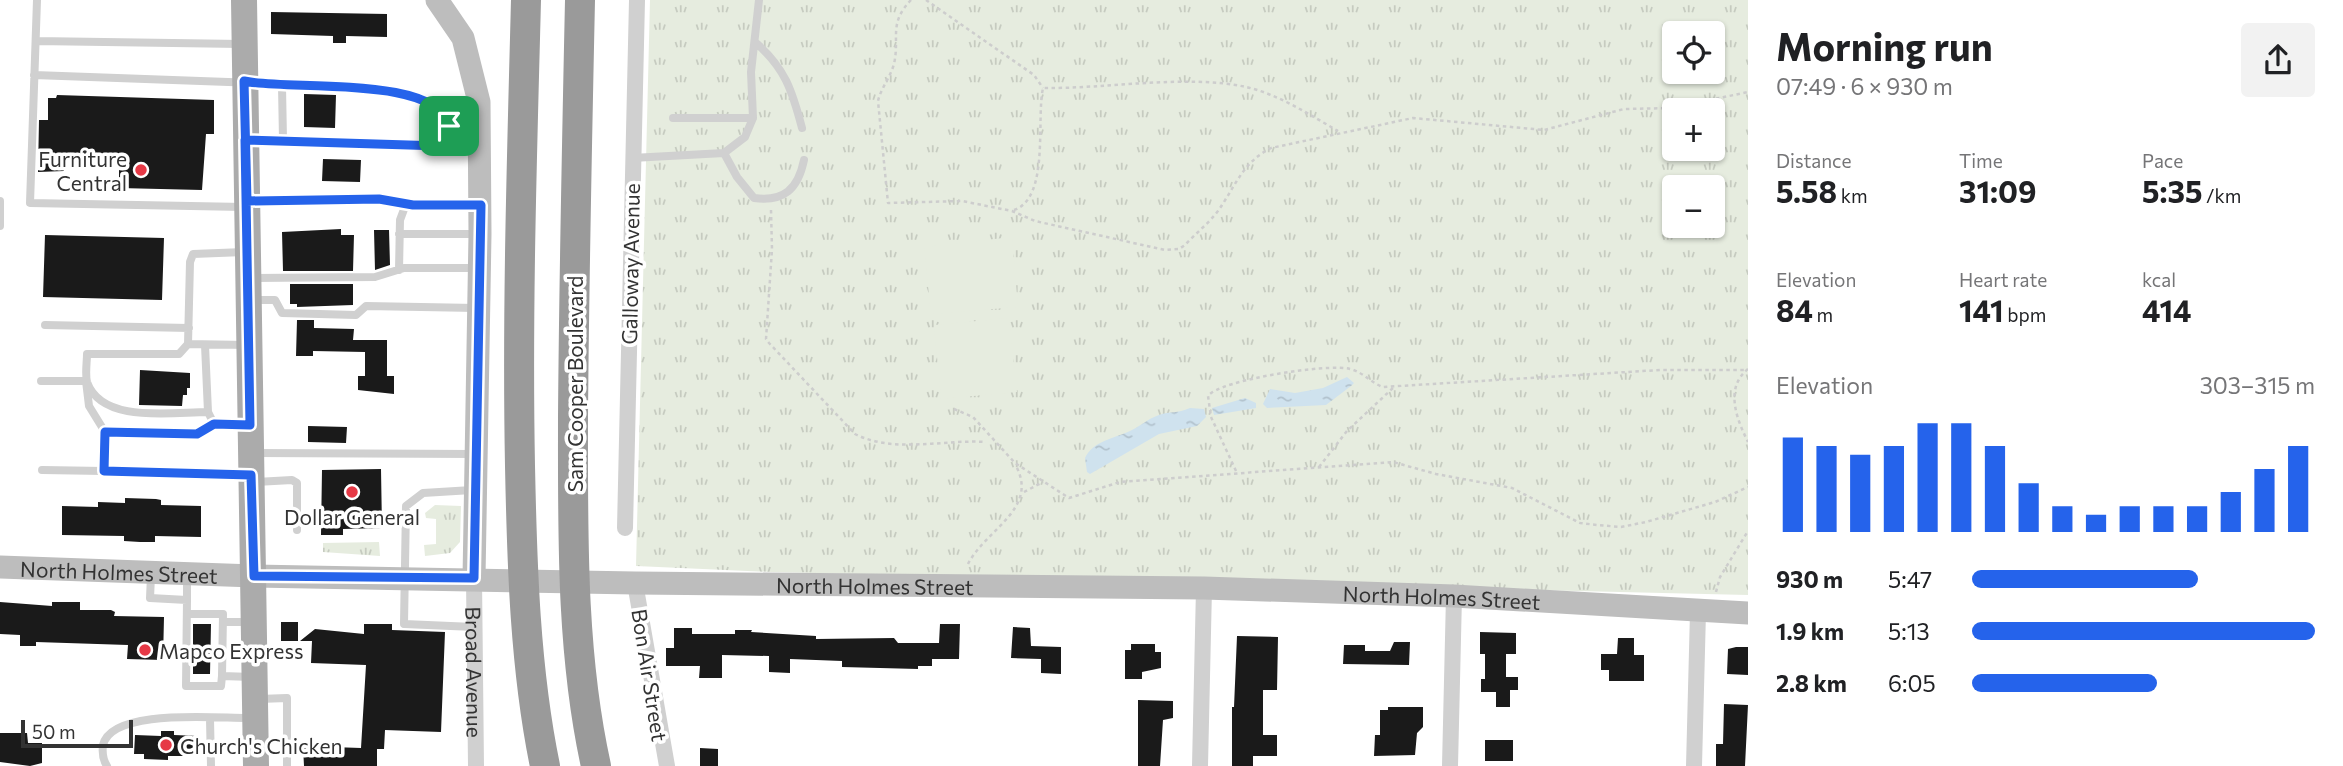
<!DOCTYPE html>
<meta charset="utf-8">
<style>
body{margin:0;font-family:Commissioner,sans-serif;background:#f2f2f2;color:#202124;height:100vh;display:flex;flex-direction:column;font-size:26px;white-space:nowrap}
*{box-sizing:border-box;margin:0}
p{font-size:23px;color:#757577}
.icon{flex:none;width:38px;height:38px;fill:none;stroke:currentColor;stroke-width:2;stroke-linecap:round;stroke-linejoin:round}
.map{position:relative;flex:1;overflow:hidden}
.panel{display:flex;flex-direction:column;background:#fff;width:595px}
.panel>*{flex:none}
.fabs{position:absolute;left:1662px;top:21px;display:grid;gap:14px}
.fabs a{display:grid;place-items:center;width:63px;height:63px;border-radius:7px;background:#fff;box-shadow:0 2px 5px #0004;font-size:35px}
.scale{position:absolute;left:21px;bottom:18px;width:112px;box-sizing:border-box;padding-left:7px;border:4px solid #333;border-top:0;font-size:19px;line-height:24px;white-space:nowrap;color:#333;-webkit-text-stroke:5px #fff;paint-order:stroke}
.pin{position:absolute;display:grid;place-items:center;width:60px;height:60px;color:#fff;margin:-30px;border-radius:14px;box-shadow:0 4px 10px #0006}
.round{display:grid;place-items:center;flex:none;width:74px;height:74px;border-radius:7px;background:#f2f2f2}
.headline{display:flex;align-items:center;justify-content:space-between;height:119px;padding:0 28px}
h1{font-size:38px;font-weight:700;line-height:52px}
.figures{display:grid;grid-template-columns:repeat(3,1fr);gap:10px;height:119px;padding:7px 28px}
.figures div{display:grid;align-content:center}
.figures b{font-size:30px;font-weight:700}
.figures small{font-size:19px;font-weight:400}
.figures p{font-size:19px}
.chart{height:196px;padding:14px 28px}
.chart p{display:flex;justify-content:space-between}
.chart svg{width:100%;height:126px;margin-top:7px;stroke:#2563eb;stroke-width:6}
ul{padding:0 28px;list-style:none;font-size:23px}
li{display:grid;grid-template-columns:112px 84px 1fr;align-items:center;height:52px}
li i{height:18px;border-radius:9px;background:#2563eb}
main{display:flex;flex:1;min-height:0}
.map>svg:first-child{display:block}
</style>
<main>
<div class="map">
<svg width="1748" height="766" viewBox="0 0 1748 766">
<defs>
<pattern id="grass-tufts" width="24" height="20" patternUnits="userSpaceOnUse" patternTransform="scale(1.75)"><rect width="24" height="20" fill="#e6ecdf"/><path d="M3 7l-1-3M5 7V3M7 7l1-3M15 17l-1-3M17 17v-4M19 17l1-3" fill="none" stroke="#c6cbc0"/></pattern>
<pattern id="water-ripples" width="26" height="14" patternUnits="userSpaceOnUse" patternTransform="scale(1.75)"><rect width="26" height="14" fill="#cfe2ee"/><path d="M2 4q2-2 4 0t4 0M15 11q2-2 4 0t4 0" fill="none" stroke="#b2c2cd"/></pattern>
</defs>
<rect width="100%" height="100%" fill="#fff"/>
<path fill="url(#grass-tufts)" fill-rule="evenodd" d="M650 0H1748V595L772 572 636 566ZM1675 33H1713V72H1675ZM1675 110H1713V149H1675ZM1675 187H1713V226H1675Z
M435 505 461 506 460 542 450 553 425 556 424 545 436 544V519L426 518 425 513Z
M379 542 380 556 323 552V543Z"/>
<path fill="#e6ecdf" d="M1012 237 1018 307 931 314 924 247Z
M1009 318 1017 392 941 399 934 325Z"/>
<path fill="url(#water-ripples)" d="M1347 377 1354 383 1351 386 1326 405 1267 408 1263 404 1270 389 1295 393 1323 388Z
M1245 398 1256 403V408L1214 415 1212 408Z
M1190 408 1204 409 1206 417 1197 426 1159 434 1090 474 1087 472 1085 458C1093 441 1115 438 1130 431 1141 426 1147 419 1159 415 1170 411 1177 414 1190 408Z"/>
<path fill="#1a1a1a" d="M271 12 387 14V37L346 36V43H333V36L271 34Z
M304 94 336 95 335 128 304 127Z
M57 95 214 100V134H206L202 190 119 188V157L64 155V171L38 172 39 120H48V98H56Z
M323 159 361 160 360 182 322 181Z
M341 229V235H354L353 271H283L282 232Z
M374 230H389L390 265 375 270Z
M45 235 164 238 162 300 43 297Z
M290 284H353V305L297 307V304H290Z
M297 320H314V328L354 329 353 340H387V376H394V394L358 390V376H365V352L313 351V356H296Z
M140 370 190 373V388H187V395H183L182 406 139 405Z
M308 426 347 427 346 443 308 442Z
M381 469 382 528 343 529V535H321L322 470Z
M125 498 156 499 161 500V505L201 506V537L155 536V542H140L124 541V536L62 535V506L98 507V502L125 503Z
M0 602 52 606V602H80V610H111L115 612 114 616 164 617 163 660 127 659 128 645 36 642V646H20V635L0 634Z
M281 622H298V641H281Z
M193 624H211L210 674H193Z
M364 624H392V630L445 632 441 732 385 730 384 749H377V766H304L303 746 361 748 366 665 311 663 312 641H300L315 629 364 634Z
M940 624H960L959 659H932V666H918V669L842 667V661L790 659V673L769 672V656L722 655V678H699L700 666H666V648H674V628H692V634H735V630H752L751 632 816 636V639L894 638 898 643H939Z
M1013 627 1030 628 1031 646 1061 647V674L1041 673V659L1011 658Z
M1480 632 1516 633V654H1506V677H1518V690H1510V707H1496V692H1481V679H1485V654H1480Z
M1237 636 1278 637 1277 690H1263V735H1277V756H1253V766H1232V707H1234Z
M1618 638H1634V655H1644V681H1609V670H1601V654H1617Z
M1394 642H1410L1409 665 1343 664 1344 645H1365V651H1390Z
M1131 644H1155V652H1161V668L1142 672V679H1125V650H1131Z
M1736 647H1748V675L1727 674 1728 649Z
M1138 700 1173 701V718L1163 720 1160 766H1138Z
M1724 704 1748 705 1745 766H1716V744H1723Z
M1388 707H1423V727L1417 733 1415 755 1374 756 1375 735H1380V710H1388Z
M161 731H174V735L198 736 197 756H168V760L144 759V754H134L135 735 161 736Z
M0 733H27L28 743H42V763L30 766 0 762Z
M1485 740H1513V761H1485Z
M700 748 718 749V766H700Z"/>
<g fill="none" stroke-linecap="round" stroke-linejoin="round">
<path stroke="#cdcdcd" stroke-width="2.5" stroke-dasharray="3.5 3.5" stroke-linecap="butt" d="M911 0C888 24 900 37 894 64 890 78 881 88 878 101L888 203 962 201 1012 211 1035 221 1165 250 1179 249 1185 245C1197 232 1213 220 1222 205 1237 182 1245 161 1271 148L1413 118 1544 130 1624 109 1672 108 1748 92
M926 0 1034 75 1043 88
M771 210 772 249 766 339 769 343 855 434C894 454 944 439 986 442
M1014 210C1050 198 1036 119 1043 88 1105 89 1188 74 1246 87 1278 94 1310 115 1338 131
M1748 369C1724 388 1737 420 1748 442
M954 409 973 417 1015 463 1069 498 1120 482 1393 462 1436 474 1512 488 1580 523 1597 525 1621 527 1646 522 1715 502 1748 487
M1319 467 1347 431 1394 387
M1236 471 1211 417 1208 396C1219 380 1329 363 1350 369 1363 372 1371 383 1383 387L1660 370H1745
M1024 492 1043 482
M968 564C986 529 1039 509 1016 466
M1716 592 1720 577 1748 531"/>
<path stroke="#d0d0d0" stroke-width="8" d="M37 0 30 203 244 207
M36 41 241 44
M755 42C785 68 792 90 802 128
M34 75 369 87C403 95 466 98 441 146L249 140
M282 86 283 140
M673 118H753
M724 153 737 177 754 198C784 202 798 189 804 160
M632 158 724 153 745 137 753 118 751 72 759 0
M0 201V226
M250 201 379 199 413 205H478
M399 234H477
M244 252 193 254 190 262 188 344 247 345
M399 270 400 220 406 204
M251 278 375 277 404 268H478
M251 300H275L282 313 356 315 366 306 476 308
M45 325 189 328
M188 344 179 354H87C87 362 85 374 87 382 102 424 171 412 208 412
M205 345 208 412 214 424
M41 381H86L89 406 105 432 197 434 214 424 247 425
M105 432 104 471 247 475
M253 453 475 454
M42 470 104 471
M256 482 292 480 297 483V530
M472 490 423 493 406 506 404 624 474 627
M151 576 150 598 187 600V577
M187 600 186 686H221L222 676 252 677
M187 614H223L222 676
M223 622H251
M259 699 287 698V766
M210 719 211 766
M107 766C103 760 102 753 103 745 112 707 220 719 252 718"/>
<g stroke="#d0d0d0" stroke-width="16">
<path d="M625 528 637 0"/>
<path id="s1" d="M474 578 476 766"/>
<path d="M635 583 667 766"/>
<path d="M1200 766 1204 588"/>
<path d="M1450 766 1454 596"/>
<path d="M1694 766 1698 612"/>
</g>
<g stroke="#bdbdbd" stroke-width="23">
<path d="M437 0 463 38 479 102 480 234 474 578"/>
<path id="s2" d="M0 567 254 576 635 583 1204 588 1454 596 1748 613"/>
</g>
<path stroke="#ababab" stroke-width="26" d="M244 0 256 766"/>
<path stroke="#9a9a9a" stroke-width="30" d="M526 0C522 155 517 310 520 466 522 565 525 669 545 766
M580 0C577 139 574 279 573 418 573 533 571 653 596 766"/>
</g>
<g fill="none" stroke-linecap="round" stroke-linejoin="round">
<g stroke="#fff" stroke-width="14">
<path id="route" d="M449 126 441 146 245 140 250 425 214 424 197 434 105 432 104 471 251 475 254 576 474 578 481 205H413L379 199 247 201 244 81C286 91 438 74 449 126"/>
</g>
<use href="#route" stroke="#2563eb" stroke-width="9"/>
</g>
<g fill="#e63946" stroke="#fff" stroke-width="2.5">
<circle cx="141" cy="170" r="7"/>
<circle cx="352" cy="492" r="7"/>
<circle cx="145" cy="650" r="7"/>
<circle cx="166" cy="745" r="7"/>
</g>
<g text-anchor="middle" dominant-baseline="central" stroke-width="7" stroke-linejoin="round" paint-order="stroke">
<g font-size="21" fill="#333" stroke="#fff" text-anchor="start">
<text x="127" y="158" text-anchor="end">Furniture<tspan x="127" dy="24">Central</tspan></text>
<text x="352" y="516" text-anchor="middle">Dollar General</text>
<text x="159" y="650">Mapco Express</text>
<text x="180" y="745">Church's Chicken</text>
</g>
<g font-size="21" fill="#333" stroke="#fff">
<text transform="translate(630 264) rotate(-89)">Galloway Avenue</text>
<text transform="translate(574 384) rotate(-90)">Sam Cooper Boulevard</text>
<text stroke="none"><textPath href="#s2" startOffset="119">North Holmes Street</textPath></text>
<text stroke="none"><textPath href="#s2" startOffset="875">North Holmes Street</textPath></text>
<text stroke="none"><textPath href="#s2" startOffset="1442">North Holmes Street</textPath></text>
<text stroke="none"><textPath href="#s1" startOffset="94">Broad Avenue</textPath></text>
<text transform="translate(650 675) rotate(81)">Bon Air Street</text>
</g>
</g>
</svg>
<div class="fabs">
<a><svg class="icon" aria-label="locate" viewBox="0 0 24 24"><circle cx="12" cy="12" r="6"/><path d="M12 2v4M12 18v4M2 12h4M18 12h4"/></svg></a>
<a>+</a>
<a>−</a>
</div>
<div class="scale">50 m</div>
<div class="pin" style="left:449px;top:126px;background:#1e9e55"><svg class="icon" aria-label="arrive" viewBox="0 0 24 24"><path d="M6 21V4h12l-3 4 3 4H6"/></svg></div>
</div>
<section class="panel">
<div class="headline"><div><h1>Morning run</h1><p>07:49 · 6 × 930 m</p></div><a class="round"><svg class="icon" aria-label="share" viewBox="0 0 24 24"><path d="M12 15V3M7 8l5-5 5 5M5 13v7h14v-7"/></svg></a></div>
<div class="figures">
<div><p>Distance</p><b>5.58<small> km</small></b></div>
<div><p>Time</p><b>31:09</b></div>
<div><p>Pace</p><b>5:35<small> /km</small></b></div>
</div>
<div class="figures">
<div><p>Elevation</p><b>84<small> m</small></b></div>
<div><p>Heart rate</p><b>141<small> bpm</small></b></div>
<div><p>kcal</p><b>414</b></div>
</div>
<div class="chart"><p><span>Elevation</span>303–315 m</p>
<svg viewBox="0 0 160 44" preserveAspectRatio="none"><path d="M5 44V11M15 44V14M25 44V17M35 44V14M45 44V6M55 44V6M65 44V14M75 44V27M85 44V35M95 44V38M105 44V35M115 44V35M125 44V35M135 44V30M145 44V22M155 44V14"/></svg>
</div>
<ul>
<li><b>930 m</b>5:47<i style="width:66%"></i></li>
<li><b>1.9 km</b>5:13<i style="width:100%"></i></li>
<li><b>2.8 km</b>6:05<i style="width:54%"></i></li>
</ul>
</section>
</main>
